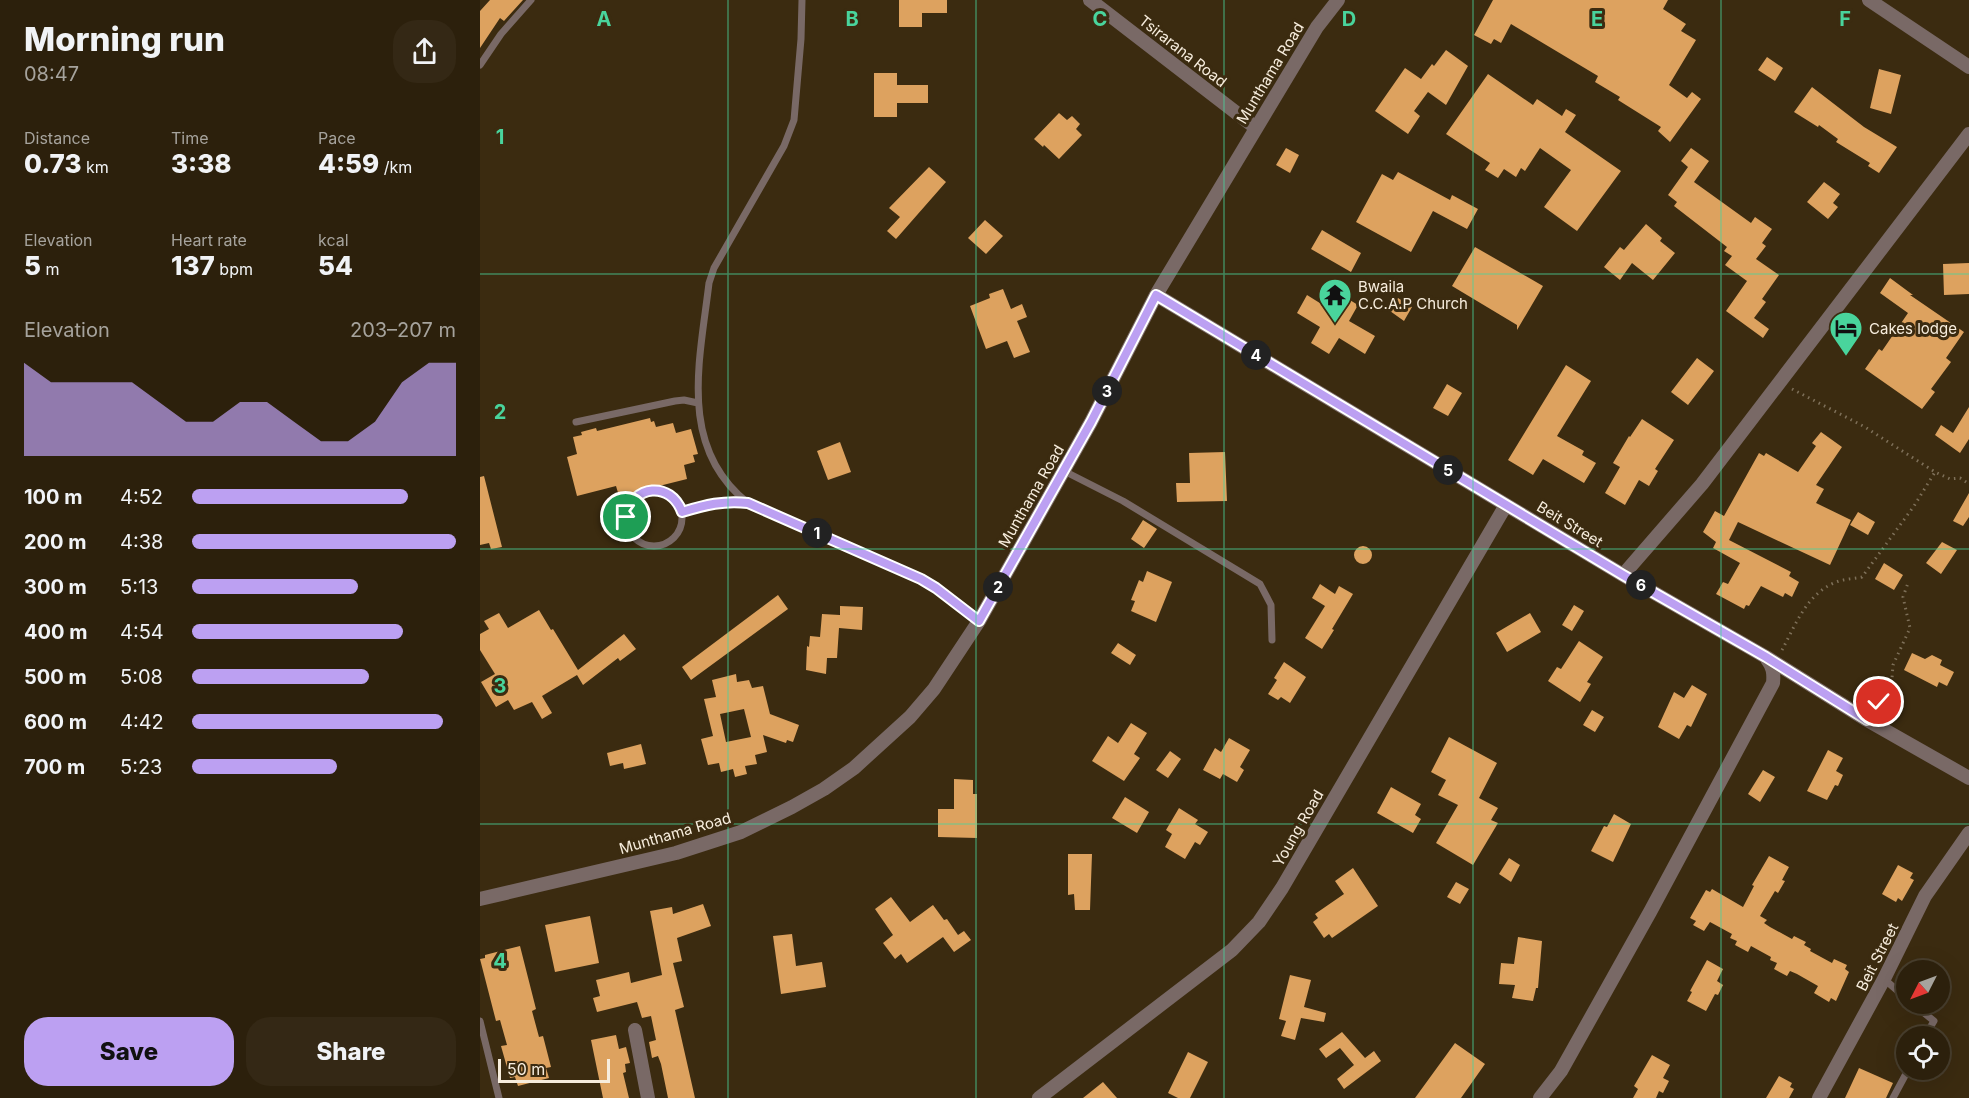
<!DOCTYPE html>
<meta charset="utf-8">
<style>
body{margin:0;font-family:Inter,sans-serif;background:#342815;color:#f1f3f6;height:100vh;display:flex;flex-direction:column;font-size:22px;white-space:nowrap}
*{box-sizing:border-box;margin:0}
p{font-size:20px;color:#a6a39d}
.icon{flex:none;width:33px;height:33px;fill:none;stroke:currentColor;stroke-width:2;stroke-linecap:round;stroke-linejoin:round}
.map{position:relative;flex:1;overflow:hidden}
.drawer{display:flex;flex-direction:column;background:#2c200c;width:480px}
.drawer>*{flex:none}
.needle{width:39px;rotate:228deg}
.fabs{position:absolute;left:1416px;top:960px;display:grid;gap:12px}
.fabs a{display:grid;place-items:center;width:54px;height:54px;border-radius:50%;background:#2c200c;box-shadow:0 6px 24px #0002,0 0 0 2px #483e2d;font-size:30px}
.scale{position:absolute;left:18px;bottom:15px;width:112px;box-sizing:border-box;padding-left:6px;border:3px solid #f7eddd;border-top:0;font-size:16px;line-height:21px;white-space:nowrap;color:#f7eddd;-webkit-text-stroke:4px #3b2b10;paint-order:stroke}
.pin{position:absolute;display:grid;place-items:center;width:51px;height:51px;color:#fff;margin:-26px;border:3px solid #fff;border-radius:50%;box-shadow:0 2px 6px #0007}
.km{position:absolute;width:30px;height:30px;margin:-15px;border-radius:50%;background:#222;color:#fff;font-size:16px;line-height:30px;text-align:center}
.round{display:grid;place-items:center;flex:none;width:63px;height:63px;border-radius:24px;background:#342815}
.overview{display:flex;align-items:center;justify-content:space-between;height:102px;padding:0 24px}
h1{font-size:33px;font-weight:800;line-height:45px}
.stats{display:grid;grid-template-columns:repeat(3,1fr);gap:9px;height:102px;padding:6px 24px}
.stats div{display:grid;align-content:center}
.stats b{font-size:26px;font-weight:800}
.stats small{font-size:16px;font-weight:400}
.stats p{font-size:16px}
.chart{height:168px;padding:12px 24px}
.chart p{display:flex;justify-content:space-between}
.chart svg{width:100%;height:108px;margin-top:6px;fill:#bca0f2;opacity:.7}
.cta{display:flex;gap:12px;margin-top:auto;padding:12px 24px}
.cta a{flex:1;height:69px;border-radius:24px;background:#bca0f2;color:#111;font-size:24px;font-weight:800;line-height:69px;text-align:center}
.cta a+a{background:#342815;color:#f1f3f6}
ul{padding:0 24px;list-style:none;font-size:20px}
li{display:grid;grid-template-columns:96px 72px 1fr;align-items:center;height:45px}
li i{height:15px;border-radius:8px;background:#bca0f2}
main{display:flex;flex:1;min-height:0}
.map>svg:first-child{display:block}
</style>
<main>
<section class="drawer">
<div class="overview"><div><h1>Morning run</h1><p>08:47</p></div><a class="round"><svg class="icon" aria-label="share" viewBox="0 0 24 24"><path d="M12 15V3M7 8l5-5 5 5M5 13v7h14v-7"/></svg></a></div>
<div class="stats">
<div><p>Distance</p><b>0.73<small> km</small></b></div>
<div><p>Time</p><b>3:38</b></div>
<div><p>Pace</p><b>4:59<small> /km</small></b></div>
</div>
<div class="stats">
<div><p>Elevation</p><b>5<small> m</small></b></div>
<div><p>Heart rate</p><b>137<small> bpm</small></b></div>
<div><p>kcal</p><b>54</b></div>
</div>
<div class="chart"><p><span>Elevation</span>203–207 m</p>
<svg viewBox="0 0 160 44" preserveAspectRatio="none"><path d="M0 44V6L10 14L20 14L30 14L40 14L50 22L60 30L70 30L80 22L90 22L100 30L110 38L120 38L130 30L140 14L150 6L160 6V44z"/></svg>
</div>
<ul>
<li><b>100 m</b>4:52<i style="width:82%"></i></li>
<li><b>200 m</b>4:38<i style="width:100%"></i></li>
<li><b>300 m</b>5:13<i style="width:63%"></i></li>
<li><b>400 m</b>4:54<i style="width:80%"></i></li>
<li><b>500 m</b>5:08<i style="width:67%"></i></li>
<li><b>600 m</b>4:42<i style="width:95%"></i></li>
<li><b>700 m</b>5:23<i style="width:55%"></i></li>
</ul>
<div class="cta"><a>Save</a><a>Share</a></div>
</section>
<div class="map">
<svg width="1489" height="1098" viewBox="0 0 1489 1098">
<rect width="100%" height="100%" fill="#3b2b10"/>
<path fill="#dda25f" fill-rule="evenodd" d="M10 0H43L24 21 20 18 0 48V11Z
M419 0H467V13H442V27H419Z
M1013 0H1188L1183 9 1206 24 1201 31 1216 40 1189 85 1207 98 1212 92 1221 99 1190 142 1178 131 1181 127 1138 100 1140 97 1115 82 1118 76 1031 24 1021 43 1014 39 1011 44 994 35Z
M966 50 988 66 966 105 948 92 934 111 940 116 928 134 895 111 925 68 941 79 952 64 954 66Z
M1287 57 1303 68 1295 81 1278 70Z
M1399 69 1421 75 1411 114 1390 108Z
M394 73H417V85H448V103H417V117H394Z
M1008 74 1053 105 1057 99 1082 116 1086 109 1096 115 1085 132 1141 171 1097 231 1064 207 1091 170 1060 148 1045 171 1041 168 1036 177 1024 169 1018 178 1005 170 1010 163 966 134Z
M1332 87 1384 127 1417 147 1399 173 1388 166 1390 163 1356 142 1358 139 1339 125 1338 127 1314 112Z
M579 113 587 120 592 116 600 124 596 129 602 135 579 159 564 145 563 147 554 139Z
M806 148 819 155 810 173 796 165Z
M1211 148 1229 161 1214 182 1271 223 1275 217 1292 229 1282 243 1286 246 1276 259 1299 275 1282 299 1286 302 1274 318 1289 329 1283 338 1246 311 1267 281 1245 265 1252 256 1244 251 1247 247 1194 206 1197 202 1188 195 1208 167 1201 161Z
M449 167 466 182 416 239 407 231 420 217 409 208Z
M918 172 970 200 972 195 998 209 987 229 953 211 931 252 876 222 902 174 913 180Z
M1344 182 1360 194 1353 203 1358 207 1348 219 1327 202Z
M505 220 523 236 506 254 488 238Z
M1166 224 1182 238 1180 241 1195 253 1173 280 1152 263 1140 280 1124 267 1140 247 1144 250Z
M842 230 881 253 871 272 831 249Z
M995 247 1063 286 1037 330V325L972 286Z
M1489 263V294L1464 295 1463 264Z
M1410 278 1433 295H1430L1484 332 1466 358 1471 362 1451 389 1455 392 1442 409 1385 369 1399 349 1402 351 1428 313 1400 293Z
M523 289 531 309 542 304 547 317 537 321 550 352 534 358 527 341 506 349 490 306 510 298 509 294Z
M860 294 878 305 869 321 895 336 885 354 859 338 849 354 836 346 831 343 840 327 817 313 827 295 851 310Z
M918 298 932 307 924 321 910 311Z
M1217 358 1234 371 1208 405 1191 392Z
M1086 365 1111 381 1077 436 1104 451 1102 455 1116 463 1104 483 1063 459 1053 475 1028 460Z
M967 384 982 393 968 416 953 408Z
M1489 407V439L1480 453 1455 435 1461 425 1473 433Z
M170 418 171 422 174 421 176 427 193 423 196 433 211 429 218 454 213 455 215 462 204 465 207 479 139 496 136 486 97 496 87 457 97 454 93 437 102 435 101 432 116 428 117 431Z
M1162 419 1194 440 1175 469 1178 471 1169 486 1159 480 1145 505 1125 493 1140 467 1133 463 1149 436 1150 437Z
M1341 432 1362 447 1336 485 1344 489 1336 503 1371 520 1350 565 1258 522 1249 540 1311 572 1309 576 1319 582 1312 597 1305 593 1303 597 1281 586 1269 606 1266 605 1264 609 1236 594 1243 582 1248 584 1260 563 1233 548 1236 542 1223 532 1235 511 1244 516 1279 453 1284 456 1286 453 1318 472 1336 446 1332 443Z
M360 442 371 472 348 480 337 451Z
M745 452 747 501 697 502 696 483H710L709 453Z
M4 476 22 547 11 549 9 543 0 545V477Z
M1489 493V517L1483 526 1473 521Z
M1378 512 1395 522 1388 535 1370 525Z
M663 520 677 529 664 548 651 539Z
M1462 542 1477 550 1461 574 1446 563Z
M874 555a9 9 0 1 1 18 0a9 9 0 1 1-18 0Z
M1404 563 1423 575 1414 590 1395 579Z
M667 571 692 582 676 622 651 611 655 601 651 600 659 580 663 582Z
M840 584 855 594 859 586 873 594 852 629 854 630 842 649 825 638 845 606 832 598Z
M298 595 308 609 211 680 202 667Z
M1094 605 1104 611 1092 631 1082 625Z
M360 606 383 607 382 630 359 628 357 658H347L346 674 326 670 327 646 329 647 330 636 340 637 342 614 360 615Z
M59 610 71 630 73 629 98 670 144 634 156 649 140 661 138 658 103 685 97 675 62 696 72 713 62 719 52 702 34 710 28 700 16 707 1 682 15 674 0 650V634L9 629 4 621 19 613 28 628Z
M1050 613 1061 632 1027 652 1016 633Z
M1099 641 1123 657 1107 682 1111 684 1100 702 1068 681 1077 667 1081 669Z
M638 643 656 655 650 665 631 653Z
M1432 653 1445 659 1452 655 1462 660 1460 665 1474 672 1467 686 1459 682 1457 687 1424 670Z
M804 662 826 677 810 703 801 697 798 700 788 694 797 680 794 678Z
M256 674 257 682 269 680 272 688 283 686 290 714 319 725 313 742 307 740 306 743 283 735 287 752 275 755 277 764 265 766 267 774 255 777 253 769 241 772 239 763 228 765 221 739 233 736 224 699 236 697 232 680ZM264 709 271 737 246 742 240 714Z
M1212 685 1227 694 1211 727 1207 725 1199 739 1178 727 1194 692 1204 698Z
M1112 710 1124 717 1115 732 1103 725Z
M651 723 667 733 654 754 660 758 644 781 612 761 628 736 638 743Z
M969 737 1017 763 999 798 1018 808 1011 820 1018 823 993 865 956 843 978 805 958 795 966 780 951 772Z
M749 738 770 750 760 767 764 770 757 782 743 774 740 779 723 770 735 748 741 752Z
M161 744 166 764 144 769 143 763 130 766 127 753Z
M1348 750 1363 758 1356 771 1363 775 1358 786 1355 785 1347 800 1327 791Z
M690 751 701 759 688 778 676 770Z
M1283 770 1295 777 1280 802 1268 794Z
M474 779 493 780V794H497V838L458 837V809H474Z
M911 787 941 804 935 815 941 819 933 833 897 813Z
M645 797 669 812 657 833 632 818Z
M699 808 718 820 715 824 728 832 720 845 715 842 705 859 685 847 692 834 686 830Z
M1134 814 1151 824 1133 862 1111 851 1124 826 1127 827Z
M588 854H612L610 910H595L594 894 588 895Z
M1289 856 1309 867 1302 880 1305 881 1298 893 1295 891 1280 916 1287 920 1284 923 1290 927 1312 939 1314 936 1326 942 1324 945 1331 949 1330 951 1352 963 1354 959 1367 965 1365 969 1369 972 1356 1001 1351 998 1349 1002 1334 993 1338 986 1317 974 1310 971 1307 976 1294 969 1297 963 1290 960 1291 957 1271 946 1268 952 1255 945 1257 941 1250 938 1252 934 1230 922 1224 931 1213 925 1216 921 1210 918 1226 890 1230 892 1232 889 1263 907 1274 886 1272 885Z
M1029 858 1040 865 1031 882 1019 874Z
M1418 865 1433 873 1430 878 1434 880 1422 901 1418 898 1416 902 1402 894Z
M873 868 898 906 852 938 849 934 844 938 833 922 838 918 835 914 864 894 855 881Z
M976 882 989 889 980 904 967 897Z
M411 897 430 922 453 905 464 920 467 919 478 935 484 931 491 940 474 952 463 937 427 963 421 954 415 959 403 943 413 935 395 909Z
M223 904 231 926 197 938 202 961 193 963 204 1007 195 1010 215 1098H188L181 1064 178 1056 172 1058 169 1042 176 1040 171 1016 162 1018 157 1002 117 1012 113 998 120 996 116 980 149 972 151 983 182 975 170 911 192 907 193 914Z
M110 916 119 963 75 972 65 925Z
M312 934 316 966 342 962 346 987 301 994 293 936Z
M1038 937 1062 941 1058 988H1056L1053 1001 1032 998 1035 985 1019 984 1021 963 1034 964Z
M40 946 56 1009 52 1011 59 1037 63 1036 71 1067 66 1068 69 1078 38 1086 35 1077 30 1078 21 1046 27 1045 20 1020 16 1021 0 959 5 958V955Z
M1227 960 1243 969 1237 981 1243 985 1238 995 1235 994 1226 1011 1207 1001 1212 992 1210 991Z
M810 975 831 980 824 1007 846 1013 844 1022 821 1018 815 1040 801 1036 806 1021 799 1019Z
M862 1032 885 1058 894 1051 901 1061 864 1089 857 1079 874 1065 860 1048 846 1058 839 1049Z
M136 1035 139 1049 146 1047 150 1063 145 1064 146 1072 143 1073 149 1098H123L111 1040Z
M975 1043 1005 1064 981 1098H935Z
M708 1052 728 1062 710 1098H698L688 1093Z
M1172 1055 1190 1065 1183 1078 1189 1081 1183 1093 1179 1091 1176 1098H1153L1158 1089 1154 1086Z
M1379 1068 1413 1083 1406 1098H1365Z
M1299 1076 1312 1083 1310 1087 1314 1089 1309 1098H1286Z
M623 1082 637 1098H603Z"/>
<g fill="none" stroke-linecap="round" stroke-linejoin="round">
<path stroke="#7e7059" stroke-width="3" stroke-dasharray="1.5 4.5" stroke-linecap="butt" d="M1312 389 1385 427 1455 472 1470 479 1480 478 1489 484
M1302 650C1315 626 1326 595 1354 583 1362 579 1373 579 1382 577L1434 506 1455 472
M1394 708 1407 689 1412 678 1413 665 1430 628 1423 597 1428 583"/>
<path stroke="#796966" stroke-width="7" d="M322 0 321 39 314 120 304 146 234 268 229 283C220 360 197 447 268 503L441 579 456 588 499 621
M0 65 21 34 51 0
M96 422 195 401 204 400 218 403
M584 471 643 501 780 584 791 605 792 640
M146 518a28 28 0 1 1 56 0a28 28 0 1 1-56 0Z
M202 512 237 502H265
M1404 979 1426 998
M1433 1004 1454 1021 1445 1036
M0 1021 19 1098
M1413 1098 1428 1070"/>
<path stroke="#796966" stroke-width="14" d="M610 0 776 128
M1389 0 1489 67
M676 295 1143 575 1286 657 1387 720 1489 778
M1143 575 1222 484 1489 134
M0 899 196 853 261 832 312 807 344 789 374 768 430 717 454 689 499 621 611 422 676 295 837 27 858 0
M155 1030 168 1098
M559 1098 752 950 779 922 802 888 1026 505
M1060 1098 1081 1071 1170 912 1293 683C1294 673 1293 667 1287 659
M1339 1098 1404 979 1445 896 1489 833"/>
</g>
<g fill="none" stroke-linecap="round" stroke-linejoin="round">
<g stroke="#fff" stroke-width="12">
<path id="route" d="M146 517C152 484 191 481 202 512 225 505 244 500 268 503L441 579 456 588 499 621 611 422 676 295 1143 575 1286 657 1387 720 1399 702"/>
</g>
<use href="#route" stroke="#bca0f2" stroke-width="8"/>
</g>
<path fill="none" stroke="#49d49c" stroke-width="1.5" stroke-opacity="0.55" d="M248 0V1098M496 0V1098M744 0V1098M993 0V1098M1241 0V1098M0 274H1489M0 549H1489M0 824H1489"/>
<defs>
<g id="temple-pin" transform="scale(1.725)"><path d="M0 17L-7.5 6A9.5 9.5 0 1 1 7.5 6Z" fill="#49d49c" stroke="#3b2b10"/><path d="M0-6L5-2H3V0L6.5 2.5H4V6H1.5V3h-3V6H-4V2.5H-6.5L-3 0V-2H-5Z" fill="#111"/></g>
<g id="hotel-pin" transform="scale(1.725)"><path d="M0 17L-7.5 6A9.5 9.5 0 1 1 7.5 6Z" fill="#49d49c" stroke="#3b2b10"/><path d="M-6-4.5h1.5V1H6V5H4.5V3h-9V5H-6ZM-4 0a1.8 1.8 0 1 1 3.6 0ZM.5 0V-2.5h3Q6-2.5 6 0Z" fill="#111"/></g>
</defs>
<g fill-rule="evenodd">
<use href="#temple-pin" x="855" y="295"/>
<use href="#hotel-pin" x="1366" y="328"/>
</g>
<g text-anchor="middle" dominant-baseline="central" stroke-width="6" stroke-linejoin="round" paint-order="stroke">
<g font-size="15" fill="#f7eddd" stroke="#3b2b10">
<text transform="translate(703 51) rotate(38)">Tsirarana Road</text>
<text transform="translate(790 73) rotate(-59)">Munthama Road</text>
<text transform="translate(551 496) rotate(-60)">Munthama Road</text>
<text transform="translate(1090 524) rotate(31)">Beit Street</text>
<text transform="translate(818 828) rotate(-60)">Young Road</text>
<text transform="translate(195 833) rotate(-16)">Munthama Road</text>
<text transform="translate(1397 957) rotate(-63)">Beit Street</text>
</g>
<g font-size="15" fill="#f7eddd" stroke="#3b2b10" text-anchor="start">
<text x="878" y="286">Bwaila<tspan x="878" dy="17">C.C.A.P Church</tspan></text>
<text x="1389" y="328">Cakes lodge</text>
</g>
</g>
<g font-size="20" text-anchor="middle" font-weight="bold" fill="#49d49c" stroke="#3b2b10" stroke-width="6" stroke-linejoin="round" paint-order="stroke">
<text x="124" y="26">A</text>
<text x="372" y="26">B</text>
<text x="620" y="26">C</text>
<text x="869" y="26">D</text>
<text x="1117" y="26">E</text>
<text x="1365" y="26">F</text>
<text x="20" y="144">1</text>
<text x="20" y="419">2</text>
<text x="20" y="693">3</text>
<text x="20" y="968">4</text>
</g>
</svg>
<div class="fabs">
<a><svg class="needle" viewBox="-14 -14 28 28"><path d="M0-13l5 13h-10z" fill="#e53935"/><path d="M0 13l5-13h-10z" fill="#a6a39d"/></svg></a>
<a><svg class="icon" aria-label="locate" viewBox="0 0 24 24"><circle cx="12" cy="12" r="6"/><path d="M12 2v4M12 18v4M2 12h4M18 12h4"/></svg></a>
</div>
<div class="scale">50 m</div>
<div class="pin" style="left:146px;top:517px;background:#1e9e55"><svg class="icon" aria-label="arrive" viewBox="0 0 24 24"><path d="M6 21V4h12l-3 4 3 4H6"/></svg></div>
<div class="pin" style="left:1399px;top:702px;background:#d93025"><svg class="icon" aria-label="check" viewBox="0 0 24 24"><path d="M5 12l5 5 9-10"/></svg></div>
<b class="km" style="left:337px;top:533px">1</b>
<b class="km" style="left:518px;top:587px">2</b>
<b class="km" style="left:627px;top:391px">3</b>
<b class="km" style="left:776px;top:355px">4</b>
<b class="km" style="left:968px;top:470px">5</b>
<b class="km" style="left:1161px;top:585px">6</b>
</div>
</main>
